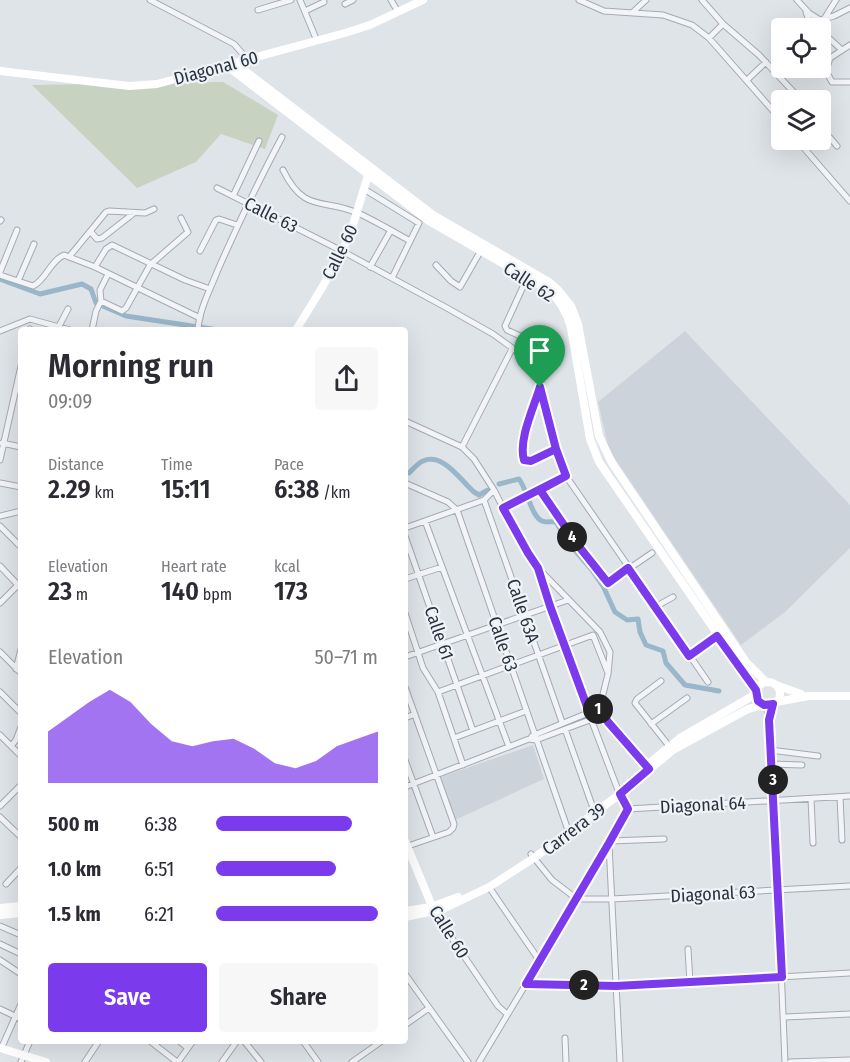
<!DOCTYPE html>
<meta charset="utf-8">
<style>
body{margin:0;font-family:"Fira Sans Condensed",sans-serif;background:#f7f7f7;color:#2b2b33;height:100vh;display:flex;flex-direction:column;font-size:22px;white-space:nowrap}
*{box-sizing:border-box;margin:0}
p{font-size:20px;color:#7c7c81}
.icon{flex:none;width:33px;height:33px;fill:none;stroke:currentColor;stroke-width:2;stroke-linecap:round;stroke-linejoin:round}
.map{position:relative;flex:1;overflow:hidden}
.details{position:absolute;left:18px;top:327px;width:390px;height:717px;display:flex;flex-direction:column;background:#fff;border-radius:6px;box-shadow:0 6px 24px #0002}
.details>*{flex:none}
.tools{position:absolute;left:771px;top:18px;display:grid;gap:12px}
.tools a{display:grid;place-items:center;width:60px;height:60px;border-radius:6px;background:#fff;box-shadow:0 6px 24px #0002;font-size:30px}
.pin{position:absolute;display:grid;place-items:center;width:51px;height:51px;color:#fff;margin:-62px -26px;border-radius:50% 50% 50% 0;rotate:-45deg;box-shadow:0 0 6px #0007}
.pin .icon{rotate:45deg}
.km{position:absolute;width:30px;height:30px;margin:-15px;border-radius:50%;background:#222;color:#fff;font-size:16px;line-height:30px;text-align:center}
.round{display:grid;place-items:center;flex:none;width:63px;height:63px;border-radius:6px;background:#f7f7f7}
.summary{display:flex;align-items:center;justify-content:space-between;height:102px;padding:0 30px}
h1{font-size:33px;font-weight:600;line-height:45px}
.stats{display:grid;grid-template-columns:repeat(3,1fr);gap:9px;height:102px;padding:6px 30px}
.stats div{display:grid;align-content:center}
.stats b{font-size:26px;font-weight:600}
.stats small{font-size:16px;font-weight:400}
.stats p{font-size:16px}
.chart{height:168px;padding:12px 30px}
.chart p{display:flex;justify-content:space-between}
.chart svg{width:100%;height:108px;margin-top:6px;fill:#7c3aed;opacity:.7}
.primary-button{display:flex;gap:12px;margin-top:auto;padding:12px 30px}
.primary-button a{flex:1;height:69px;border-radius:6px;background:#7c3aed;color:#fff;font-size:24px;font-weight:600;line-height:69px;text-align:center}
.primary-button a+a{background:#f7f7f7;color:#2b2b33}
ul{padding:0 30px;list-style:none;font-size:20px}
li{display:grid;grid-template-columns:96px 72px 1fr;align-items:center;height:45px}
li i{height:15px;border-radius:8px;background:#7c3aed}
.map>svg:first-child{display:block}
</style>
<div class="map">
<svg width="850" height="1062" viewBox="0 0 850 1062">
<rect width="100%" height="100%" fill="#dfe4e9"/>
<path fill="#cdd3db" d="M685 331 850 505V548L785 612 741 645 609 450 598 402Z
M533 745 544 779 455 820 441 777Z"/>
<path fill="#c7d3c0" d="M223 82 278 115 265 149 221 134 196 162 137 188 32 85Z"/>
<g fill="none" stroke-linecap="round" stroke-linejoin="round">
<path stroke="#99b6ca" stroke-width="5" d="M0 279 40 294 82 284 91 289 96 303 126 316 218 330
M405 473H409C413 469 418 463 423 461 443 452 461 481 474 492L479 495 488 490
M499 484 519 479C527 489 531 516 542 521 546 523 551 521 556 522L568 542 592 570 603 586 615 612 627 620 638 619 640 632 646 645 663 651 666 663 685 685 719 691"/>
<g stroke="#a4abb3" stroke-width="7">
<path id="street" d="M150 0 234 44 248 60
M300 0 317 41
M391 0 398 12
M579 0 604 11 663 15 692 25 709 38 782 121
M702 0 723 24 759 55 801 100
M797 0 809 13 820 20 834 16 850 8
M345 4 353 0
M258 10 291 0
M305 11 324 2
M633 12 646 0
M806 12 808 18 818 28
M824 19 836 0
M820 30 842 50
M709 38 723 24
M850 45 830 58 826 71 832 82H850
M747 80 766 62
M820 126 837 146
M797 140 850 201
M283 170C305 215 324 197 360 214 377 222 394 232 410 241
M217 188 342 251 447 308 493 334 540 368C540 404 553 442 566 476L708 682
M364 189 419 223 392 278
M233 196 259 141
M0 221 1 220
M91 232 97 239 102 238 134 213
M200 251 216 220 219 219 237 225
M69 257 106 212 109 211 145 213 154 209
M436 265 451 281 460 287 480 252
M95 267 106 249 112 245 185 280 210 289
M370 267 391 230
M0 272 17 230
M0 275 33 286C46 280 50 261 64 255L95 267 200 318
M527 278 505 326 507 330 531 341
M18 281 34 244
M101 301 122 311 126 308 150 265 188 232 181 218
M29 330 30 329
M57 330 68 309
M92 330 96 311 101 301 100 290 108 274
M198 330C199 310 210 290 217 272 237 226 258 182 282 137
M0 331 30 319 70 330
M529 361 533 347 541 345 547 332
M539 389C533 408 518 440 524 460L531 461 556 449
M405 421 462 447 474 459 494 490 517 535 538 568 600 632 610 652 608 674 601 702 603 715 648 768
M2 443 21 447
M462 447 512 349
M0 460 21 366
M0 483 21 487
M405 483 448 502 457 510 569 833
M540 490 577 544 608 583 652 553
M484 500 562 722
M503 508 566 476
M0 516 21 511
M425 521 509 747
M0 526 21 547
M405 528 484 500 494 490
M405 536 473 731
M0 566 18 585
M539 570 550 607 589 712
M405 579 442 567
M0 603 21 582
M655 607 673 597
M405 613 423 668 438 692 463 765
M0 652 21 673
M689 656 717 636
M405 657 568 600
M16 669 21 649
M661 681 637 699 635 703 669 746
M405 687 454 824 453 828 449 832 405 847
M0 692 21 713
M438 692 593 635 608 673
M766 705 769 720 774 801 785 1062
M405 718 415 714
M770 718 773 704
M591 719 618 790
M651 724 687 698
M565 729 593 808
M0 735 21 756
M532 736 600 708
M454 738 526 711
M11 746 16 740 21 727
M770 750 818 756
M405 760 433 837
M771 764 802 765
M405 787 529 739 536 740 603 715
M840 797 842 840
M811 799 813 843
M0 806 21 785
M628 809 850 796
M0 817 21 837
M611 841 664 839
M609 845 620 1062
M531 854 552 880 577 899H612L850 886
M6 884 21 868
M489 887 539 960
M434 912 498 1006 507 1014
M0 926 21 935
M0 944 21 954
M688 949 690 983
M0 960 21 974
M405 974 468 1062
M526 984 616 986 850 973
M0 1009 21 1019
M785 1017 850 1014
M405 1025 429 1008
M565 1038 566 1062
M150 1041 177 1062
M179 1041 188 1048
M244 1041 261 1062
M303 1041 318 1062
M1 1049 21 1004
M21 1062 30 1041
M85 1062 99 1041
M178 1062 193 1041
M222 1062 237 1041
M352 1062 382 1041
M479 1062 577 899 628 809 620 794
M790 1062 850 1060"/>
</g>
<use href="#street" stroke="#f2f4f7" stroke-width="5"/>
<path stroke="#fff" stroke-width="8" d="M236 64 433 215 549 282 558 290 571 306 578 324 599 436 612 463 746 662 766 682
M227 66 429 221 547 289C560 300 567 312 571 328L590 439 599 462 756 690
M0 71 129 86 157 84 345 33 370 25 423 0
M296 330 323 286 350 235 369 172
M756 694a12 12 0 1 1 24 0a12 12 0 1 1-24 0Z
M776 685 801 694
M776 702 809 696H850
M647 765 680 738 756 694
M405 841 434 911
M0 908 21 906
M405 911 431 907 458 897
M0 915 21 913
M405 917 443 909 489 887 534 858 620 794 673 750 748 709 764 705
M0 1048 46 1062"/>
</g>
<g fill="none" stroke-linecap="round" stroke-linejoin="round">
<g stroke="#fff" stroke-width="12">
<path id="route" d="M540 387 556 449 566 476 503 508 528 553 538 568 550 606 589 712 600 708 608 722 649 769 620 794 628 809 609 843 526 984 616 986 782 977 769 720 773 704 764 705 758 701 756 690 717 636 689 656 628 568 608 583 577 544 540 490 566 476 556 449 531 461 524 460C518 440 534 407 540 387"/>
</g>
<use href="#route" stroke="#7c3aed" stroke-width="8"/>
</g>
<g text-anchor="middle" dominant-baseline="central" stroke-width="4.5" stroke-linejoin="round" paint-order="stroke">
<g font-size="18" fill="#283341" stroke="#eff3f6">
<text transform="translate(216 68) rotate(-15)">Diagonal 60</text>
<text transform="translate(271 215) rotate(27)">Calle 63</text>
<text transform="translate(340 252) rotate(-64)">Calle 60</text>
<text transform="translate(529 282) rotate(33)">Calle 62</text>
<text transform="translate(523 611) rotate(71)">Calle 63A</text>
<text transform="translate(439 633) rotate(71)">Calle 61</text>
<text transform="translate(503 644) rotate(71)">Calle 63</text>
<text transform="translate(703 805) rotate(-3)">Diagonal 64</text>
<text transform="translate(574 829) rotate(-37)">Carrera 39</text>
<text transform="translate(713 894) rotate(-3)">Diagonal 63</text>
<text transform="translate(449 932) rotate(58)">Calle 60</text>
</g>
</g>
</svg>
<div class="tools">
<a><svg class="icon" aria-label="locate" viewBox="0 0 24 24"><circle cx="12" cy="12" r="6"/><path d="M12 2v4M12 18v4M2 12h4M18 12h4"/></svg></a>
<a><svg class="icon" aria-label="layers" viewBox="0 0 24 24"><path d="M12 4l9 5-9 5-9-5zM3 14l9 5 9-5"/></svg></a>
</div>
<div class="pin" style="left:540px;top:387px;background:#1e9e55"><svg class="icon" aria-label="arrive" viewBox="0 0 24 24"><path d="M6 21V4h12l-3 4 3 4H6"/></svg></div>
<b class="km" style="left:598px;top:709px">1</b>
<b class="km" style="left:584px;top:985px">2</b>
<b class="km" style="left:773px;top:780px">3</b>
<b class="km" style="left:572px;top:537px">4</b>
<section class="details">
<div class="summary"><div><h1>Morning run</h1><p>09:09</p></div><a class="round"><svg class="icon" aria-label="share" viewBox="0 0 24 24"><path d="M12 15V3M7 8l5-5 5 5M5 13v7h14v-7"/></svg></a></div>
<div class="stats">
<div><p>Distance</p><b>2.29<small> km</small></b></div>
<div><p>Time</p><b>15:11</b></div>
<div><p>Pace</p><b>6:38<small> /km</small></b></div>
</div>
<div class="stats">
<div><p>Elevation</p><b>23<small> m</small></b></div>
<div><p>Heart rate</p><b>140<small> bpm</small></b></div>
<div><p>kcal</p><b>173</b></div>
</div>
<div class="chart"><p><span>Elevation</span>50–71 m</p>
<svg viewBox="0 0 160 44" preserveAspectRatio="none"><path d="M0 44V23L10 17L20 11L30 6L40 11L50 20L60 27L70 29L80 27L90 26L100 30L110 36L120 38L130 35L140 29L150 26L160 23V44z"/></svg>
</div>
<ul>
<li><b>500 m</b>6:38<i style="width:84%"></i></li>
<li><b>1.0 km</b>6:51<i style="width:74%"></i></li>
<li><b>1.5 km</b>6:21<i style="width:100%"></i></li>
</ul>
<div class="primary-button"><a>Save</a><a>Share</a></div>
</section>
</div>
